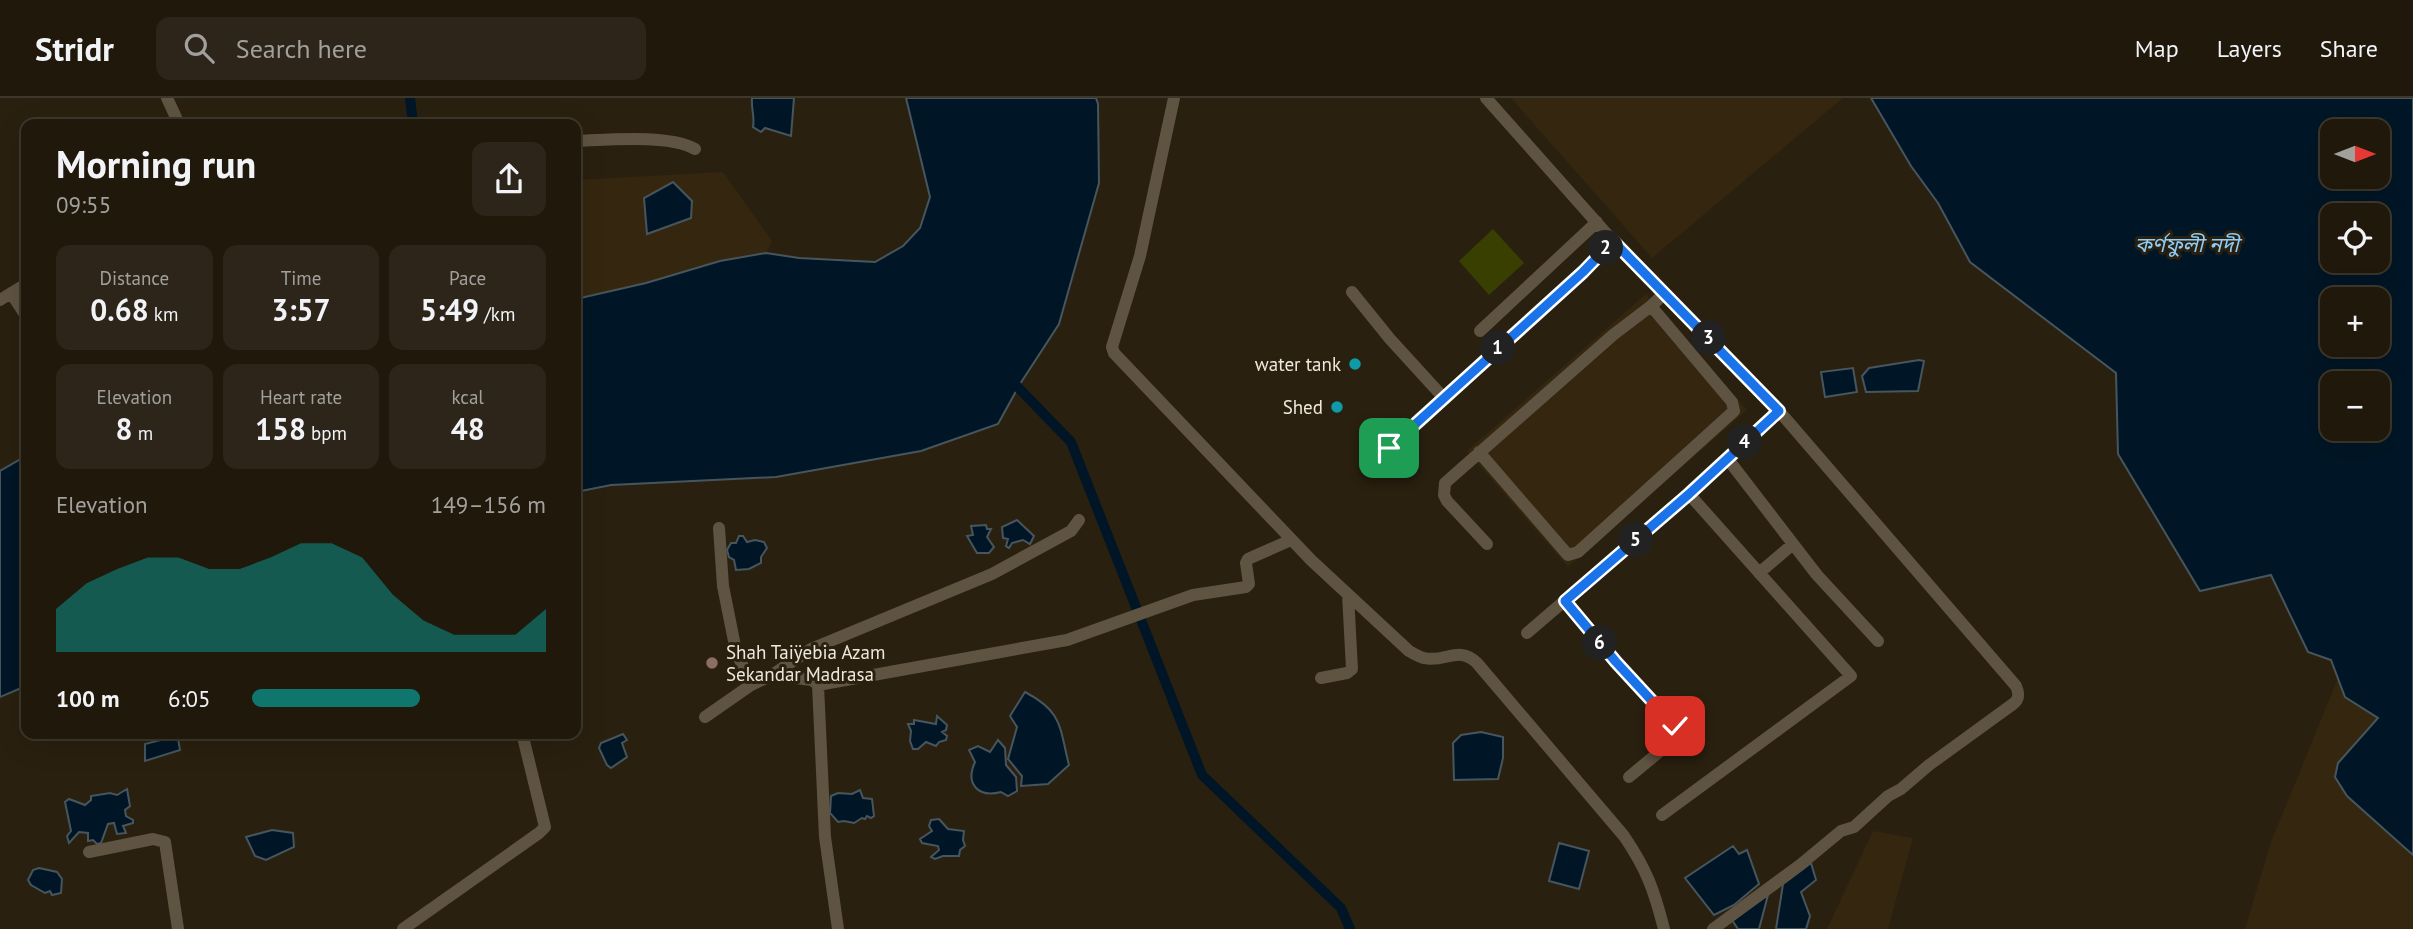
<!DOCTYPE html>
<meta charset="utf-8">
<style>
body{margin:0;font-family:"PT Sans","Noto Sans Bengali",sans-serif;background:#2d2519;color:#f1f3f6;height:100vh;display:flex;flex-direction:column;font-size:26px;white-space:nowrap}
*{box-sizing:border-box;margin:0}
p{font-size:23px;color:#a2a09d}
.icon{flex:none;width:38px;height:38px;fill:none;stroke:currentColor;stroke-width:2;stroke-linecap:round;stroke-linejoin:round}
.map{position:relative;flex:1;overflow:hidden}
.sheet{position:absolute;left:21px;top:21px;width:560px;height:620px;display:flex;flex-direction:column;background:#20180b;border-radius:14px;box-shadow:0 7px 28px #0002,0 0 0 2px #3d372c}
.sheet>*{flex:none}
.needle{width:46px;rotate:90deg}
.buttons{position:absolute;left:2320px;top:21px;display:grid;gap:14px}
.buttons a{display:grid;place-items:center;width:70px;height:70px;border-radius:14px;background:#20180b;box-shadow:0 7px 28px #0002,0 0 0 2px #3d372c;font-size:35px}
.pin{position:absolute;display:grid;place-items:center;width:60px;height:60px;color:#fff;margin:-30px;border-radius:14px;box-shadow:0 4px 10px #0006}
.km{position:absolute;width:35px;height:35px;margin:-18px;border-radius:50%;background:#222;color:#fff;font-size:19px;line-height:35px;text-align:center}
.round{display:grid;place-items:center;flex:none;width:74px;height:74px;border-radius:14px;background:#2d2519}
.summary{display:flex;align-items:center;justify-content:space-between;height:119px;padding:0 35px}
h1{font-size:38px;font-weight:800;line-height:52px}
.figures{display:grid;grid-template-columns:repeat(3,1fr);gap:10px;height:119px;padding:7px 35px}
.figures div{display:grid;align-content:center;border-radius:14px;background:#2d2519;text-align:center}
.figures b{font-size:30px;font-weight:800}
.figures small{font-size:19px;font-weight:400}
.figures p{font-size:19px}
.chart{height:196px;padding:14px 35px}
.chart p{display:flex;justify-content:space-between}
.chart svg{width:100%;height:126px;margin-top:7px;fill:#0f766e;opacity:.7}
ul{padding:0 35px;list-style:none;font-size:23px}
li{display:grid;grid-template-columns:112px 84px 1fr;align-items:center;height:52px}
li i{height:18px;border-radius:9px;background:#0f766e}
header{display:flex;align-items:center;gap:42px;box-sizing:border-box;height:98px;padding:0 35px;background:#20180b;border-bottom:2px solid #3d372c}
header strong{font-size:33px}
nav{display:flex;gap:38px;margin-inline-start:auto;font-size:24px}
.search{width:490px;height:63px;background:#2d2519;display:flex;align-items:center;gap:18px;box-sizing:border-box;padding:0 24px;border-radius:14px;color:#a2a09d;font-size:26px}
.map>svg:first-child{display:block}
</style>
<header>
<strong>Stridr</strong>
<div class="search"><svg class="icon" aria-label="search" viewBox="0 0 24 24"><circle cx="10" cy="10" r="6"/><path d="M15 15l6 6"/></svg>Search here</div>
<nav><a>Map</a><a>Layers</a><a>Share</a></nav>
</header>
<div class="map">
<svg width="2413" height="831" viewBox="0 0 2413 831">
<rect width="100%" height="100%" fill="#2a200f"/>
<path fill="#35270f" d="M1511 0H1843L1652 160Z
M723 74 772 143 766 155 720 163 646 185 576 201V82Z
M1646 196 1747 312 1568 469 1467 353Z
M2365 514 2413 542V831H2245L2271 744Z
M1873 733 1913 740 1888 831H1827Z"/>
<path fill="#393f01" d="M1493 131 1524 165 1489 197 1459 163Z"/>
<path fill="#001626" stroke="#47555d" stroke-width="2" fill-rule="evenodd" d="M752 0H794L791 38 765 30 761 34 753 29C755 19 751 11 752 0Z
M906 0H1096L1098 6 1099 85 1059 226 1020 286 998 326 921 353 776 379 611 387 576 394V201L646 185 720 163 766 155 799 160 875 164 903 148 920 130 930 99Z
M1871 0H2413V757L2347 698 2335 679 2338 665 2378 620 2345 599 2331 562 2308 554 2271 477 2200 493 2118 356 2116 275 1970 164 1938 105 1911 68ZM2333 33H2378V79H2333ZM2333 117H2378V163H2333ZM2333 201H2378V247H2333ZM2333 285H2378V331H2333Z
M673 84 692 103 691 120 647 136 644 100Z
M1919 262 1924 263 1918 293 1866 294 1862 278 1869 270Z
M1853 270 1857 294 1825 299 1821 274Z
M26 358V588L0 599V373Z
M1017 422 1034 438 1030 446 1023 442 1012 445 1009 450 1006 448 1008 441 1003 440 1002 429Z
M986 427 987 431H991L987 439 994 449 989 455H977L967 438 973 437 971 428Z
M739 438H743L747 444 755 442 764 444 767 450 761 459V465L749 471 736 472 734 462 729 459 727 452 731 445H736Z
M1025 594C1063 614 1059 628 1069 667L1048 686 1021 688 1022 678 1008 661 1017 629 1010 618Z
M937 618 947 627 946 632 942 634 947 638 946 642 939 644 936 648 926 644 918 651H913L910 643 911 633 908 626H914V622L936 626Z
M1481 634 1503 639V660L1498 681 1454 682 1453 645 1461 637Z
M168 635H177L180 652 145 663V646L165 641Z
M623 636 627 642 622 645 627 659 611 670 607 667 599 650 601 645Z
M998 642 1005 650 1006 667 1016 679 1017 693 1008 698 1001 694C978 700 965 686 975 664L969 652 978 648 990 654Z
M127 691 130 708 125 712 126 718 133 722V725L123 728 126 735 117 736 114 725 108 726 101 745 97 746 93 742 88 743V735L79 734 69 745 67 738 71 733 65 704 69 701 85 707 91 702V698L110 695 117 697Z
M860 692 863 700 872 701 874 718 871 720 867 718 865 721 862 720 854 725 844 723 838 724 830 715 831 698 838 695 852 696Z
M939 721 948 731 964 733 963 742 965 748 960 752 959 758H943L935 761 931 759 939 752 938 748 922 745 920 741 932 733 929 728 931 722Z
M272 732 293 735 294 749 266 762 255 758 246 739Z
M1559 745 1589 753 1579 791 1549 783Z
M1733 748 1739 756 1747 752 1759 786 1734 807 1714 817 1685 780Z
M1811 765 1816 782 1801 794 1810 818 1806 831H1776L1783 786Z
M39 770 57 774 62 781 61 795 52 797 50 793 45 795 31 787 28 782 33 772Z
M1768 797 1759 831H1738L1732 822Z"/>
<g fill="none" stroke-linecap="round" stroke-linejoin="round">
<path stroke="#001626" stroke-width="10" d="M410 0 413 26
M1009 280 1071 344 1202 677 1341 810 1350 831"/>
<path stroke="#5f5341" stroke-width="12" d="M167 0 179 26
M1174 0 1140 158 1112 249 1114 255 1311 462 1409 553C1413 555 1419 559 1424 560 1445 565 1459 547 1477 565L1624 738C1647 772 1654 792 1664 831
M1486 0 1613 143 1779 313 2016 588C2019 595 2020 601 2013 606L1929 667 1901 691 1888 698 1854 729 1841 733 1800 767 1713 831
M576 43C606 42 669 36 695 51
M1352 194 1390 241 1443 299
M11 195 26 218
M0 202 26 186
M1480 233 1597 124
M1389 350 1583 174 1613 143
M1479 354 1568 457 1578 454 1734 313 1732 304 1651 208 1665 195
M1727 360 1817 477 1878 543
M719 430 723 488 736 553 751 587
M1487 446 1447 403 1444 397 1445 385 1613 237 1651 208
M1759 475 1793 446
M1565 503 1616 564 1675 628 1676 640 1629 679
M1527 535 1689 396 1779 313
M772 577 812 582 818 587 1067 542 1193 497 1246 489 1249 486 1246 465 1248 461 1291 442
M1321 580 1347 575 1352 571 1348 497
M818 587 825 739 838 831
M705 619 751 587 772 577 811 551 992 476 1071 433 1079 422
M1662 717 1851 578 1689 396
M89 754 153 741 165 744 178 831
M403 831 539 735 545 729 522 635"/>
</g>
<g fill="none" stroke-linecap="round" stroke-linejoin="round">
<g stroke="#fff" stroke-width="14">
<path id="route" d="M1389 350 1583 174 1613 143 1779 313 1689 396 1565 503 1616 564 1675 628"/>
</g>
<use href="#route" stroke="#1a73e8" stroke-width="9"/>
</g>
<g fill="#0f9aa8" stroke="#2a200f" stroke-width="2.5">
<circle cx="1355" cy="266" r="7"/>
<circle cx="1337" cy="309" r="7"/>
</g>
<circle fill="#8d6e63" stroke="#2a200f" stroke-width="2.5" cx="712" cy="565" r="7"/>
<g text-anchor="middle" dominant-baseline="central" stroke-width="6" stroke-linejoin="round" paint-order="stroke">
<g font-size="19" fill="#eee7dc" stroke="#2a200f" text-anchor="end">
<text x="1341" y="266">water tank</text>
<text x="1323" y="309">Shed</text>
<text x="726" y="554" text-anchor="start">Shah Taiÿebia Azam<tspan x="726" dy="22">Sekandar Madrasa</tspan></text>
</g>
<g font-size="21" font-style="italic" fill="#8fcefa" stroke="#2a200f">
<text x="2187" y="146">কর্ণফুলী নদী</text>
</g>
</g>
</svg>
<div class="buttons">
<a><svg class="needle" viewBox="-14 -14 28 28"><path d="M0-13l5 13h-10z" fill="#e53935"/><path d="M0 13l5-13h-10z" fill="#a2a09d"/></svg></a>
<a><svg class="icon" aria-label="locate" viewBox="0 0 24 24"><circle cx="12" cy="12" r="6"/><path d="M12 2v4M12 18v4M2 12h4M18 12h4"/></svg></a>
<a>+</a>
<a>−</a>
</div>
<div class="pin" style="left:1389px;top:350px;background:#1e9e55"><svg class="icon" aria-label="arrive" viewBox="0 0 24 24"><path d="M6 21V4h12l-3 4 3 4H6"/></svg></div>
<div class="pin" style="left:1675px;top:628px;background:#d93025"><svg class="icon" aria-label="check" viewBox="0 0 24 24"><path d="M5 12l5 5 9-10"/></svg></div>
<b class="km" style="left:1498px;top:250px">1</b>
<b class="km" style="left:1606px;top:150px">2</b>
<b class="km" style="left:1709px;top:240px">3</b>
<b class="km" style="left:1745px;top:344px">4</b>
<b class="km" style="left:1636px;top:442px">5</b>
<b class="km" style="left:1600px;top:545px">6</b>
<section class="sheet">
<div class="summary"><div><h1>Morning run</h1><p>09:55</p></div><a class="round"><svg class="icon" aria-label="share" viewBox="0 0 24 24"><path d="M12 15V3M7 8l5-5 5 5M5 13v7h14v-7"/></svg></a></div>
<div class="figures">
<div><p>Distance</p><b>0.68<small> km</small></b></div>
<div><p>Time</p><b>3:57</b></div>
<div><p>Pace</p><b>5:49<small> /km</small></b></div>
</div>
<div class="figures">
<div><p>Elevation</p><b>8<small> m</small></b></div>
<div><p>Heart rate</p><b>158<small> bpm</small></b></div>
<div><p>kcal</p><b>48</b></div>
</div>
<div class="chart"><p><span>Elevation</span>149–156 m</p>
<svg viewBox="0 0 160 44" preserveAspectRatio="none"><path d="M0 44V29L10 20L20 15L30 11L40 11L50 15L60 15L70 11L80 6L90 6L100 11L110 24L120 33L130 38L140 38L150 38L160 29V44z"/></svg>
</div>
<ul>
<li><b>100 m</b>6:05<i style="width:57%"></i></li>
</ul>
</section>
</div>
